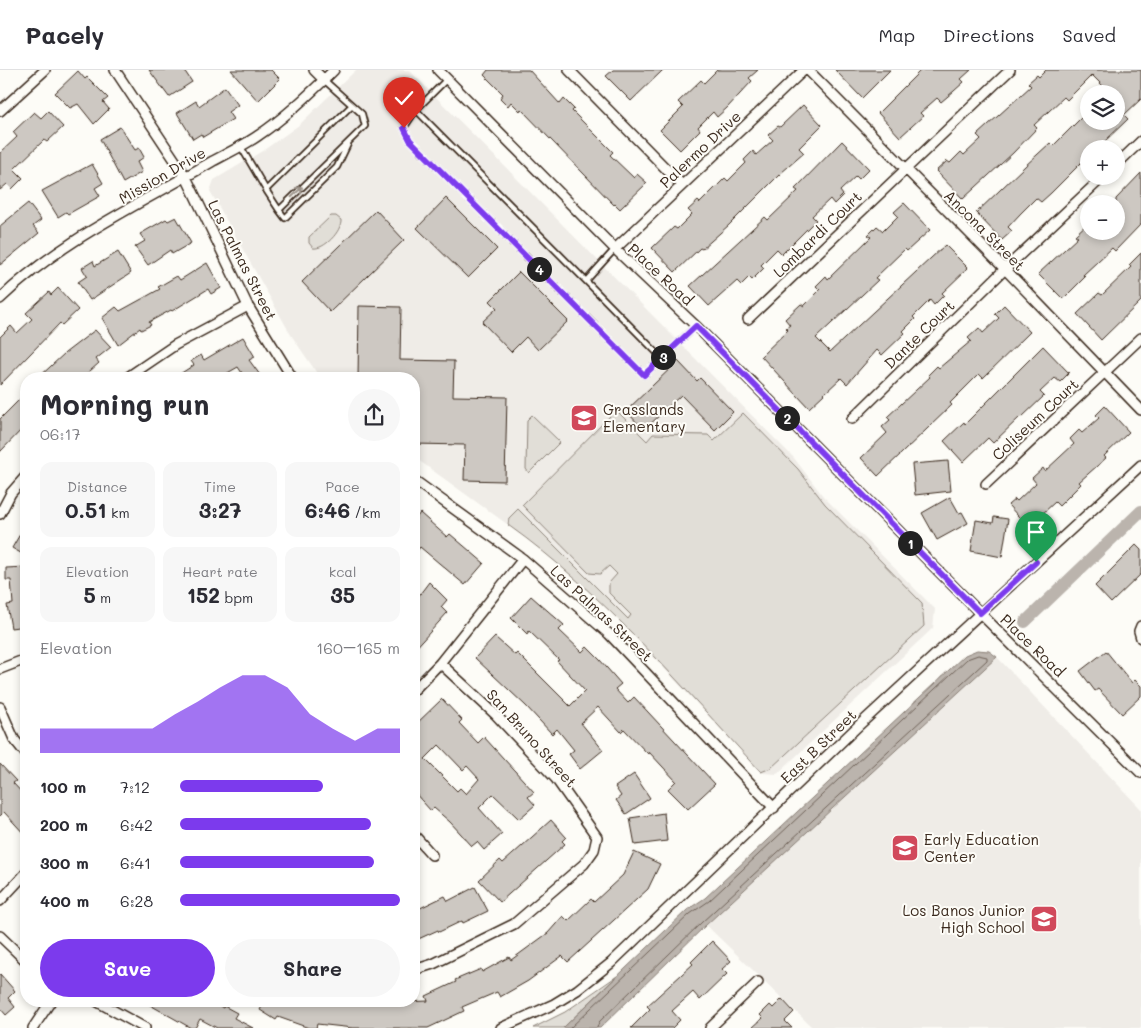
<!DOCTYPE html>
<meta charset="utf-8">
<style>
body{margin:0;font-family:Mali,sans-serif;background:#f7f7f7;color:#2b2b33;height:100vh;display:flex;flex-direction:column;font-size:19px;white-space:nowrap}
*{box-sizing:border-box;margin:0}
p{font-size:16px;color:#7c7c81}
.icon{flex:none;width:28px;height:28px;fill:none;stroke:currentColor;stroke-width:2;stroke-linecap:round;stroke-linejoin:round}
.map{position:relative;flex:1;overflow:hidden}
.panel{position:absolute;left:20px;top:302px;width:400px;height:635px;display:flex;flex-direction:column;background:#fff;border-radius:20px;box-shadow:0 2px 8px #0003}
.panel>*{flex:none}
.fabs{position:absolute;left:1080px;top:15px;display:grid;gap:10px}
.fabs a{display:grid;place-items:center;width:45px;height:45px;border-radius:50%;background:#fff;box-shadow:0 2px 8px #0003;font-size:25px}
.pin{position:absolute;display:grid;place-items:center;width:42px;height:42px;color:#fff;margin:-51px -21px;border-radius:50% 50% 50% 0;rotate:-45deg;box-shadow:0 0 5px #0007}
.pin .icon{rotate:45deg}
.km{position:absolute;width:25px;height:25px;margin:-12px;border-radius:50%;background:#222;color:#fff;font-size:14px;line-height:25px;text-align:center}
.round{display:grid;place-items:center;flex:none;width:52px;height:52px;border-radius:26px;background:#f7f7f7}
.summary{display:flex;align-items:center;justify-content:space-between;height:85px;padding:0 20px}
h1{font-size:28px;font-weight:700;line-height:38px}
.figures{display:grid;grid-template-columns:repeat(3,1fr);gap:8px;height:85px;padding:5px 20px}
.figures div{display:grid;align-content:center;border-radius:12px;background:#f7f7f7;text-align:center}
.figures b{font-size:21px;font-weight:700}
.figures small{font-size:14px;font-weight:400}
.figures p{font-size:14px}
.chart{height:140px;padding:10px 20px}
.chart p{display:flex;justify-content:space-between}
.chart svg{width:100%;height:90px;margin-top:5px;fill:#7c3aed;opacity:.7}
.action{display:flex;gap:10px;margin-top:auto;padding:10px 20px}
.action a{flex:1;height:58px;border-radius:30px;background:#7c3aed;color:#fff;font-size:20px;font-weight:700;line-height:58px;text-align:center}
.action a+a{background:#f7f7f7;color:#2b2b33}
ul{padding:0 20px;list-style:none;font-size:16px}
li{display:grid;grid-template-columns:80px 60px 1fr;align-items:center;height:38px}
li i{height:12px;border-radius:6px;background:#7c3aed}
header{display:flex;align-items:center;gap:30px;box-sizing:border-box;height:70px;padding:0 25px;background:#fff;border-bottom:1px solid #e1e1e2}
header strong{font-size:24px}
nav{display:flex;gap:28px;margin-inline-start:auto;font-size:18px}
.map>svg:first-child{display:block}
</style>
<header>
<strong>Pacely</strong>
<nav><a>Map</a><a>Directions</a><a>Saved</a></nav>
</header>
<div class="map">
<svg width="1141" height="958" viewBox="0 0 1141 958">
<rect width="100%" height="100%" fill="#fdfcf7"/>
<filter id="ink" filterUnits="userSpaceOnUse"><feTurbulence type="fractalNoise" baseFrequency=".02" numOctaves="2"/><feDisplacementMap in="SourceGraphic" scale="10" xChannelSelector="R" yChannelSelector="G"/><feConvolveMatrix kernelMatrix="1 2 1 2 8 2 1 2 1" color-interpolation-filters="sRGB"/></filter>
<g filter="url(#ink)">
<path fill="#efece7" d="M356 0H409L794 388 823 426 935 539 933 558 777 704 762 703 602 532 577 510 536 475 414 387V309H321L291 265 210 121 214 110 264 80 299 55Z
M997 587 1141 739V958H813L706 855Z"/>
<path fill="#e1ded7" stroke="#8e847a" d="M331 146H336L341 150C342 161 324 180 313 178L309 173V167Z
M616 340 647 371 653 364 708 365 714 371 743 343 798 399 825 434 922 533 924 556 771 698 761 702C681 616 605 524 508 455L509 448 518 439 628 549 631 545 609 523V513L617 504 609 496 600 504 589 503 522 435Z
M532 345 560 372 529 403 526 399 527 350Z
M617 906 563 958H533L565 942Z"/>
<path fill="#bbb4ad" stroke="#887d74" d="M977 580 989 581 997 587 706 855 600 958H563L687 840 705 828 965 585Z"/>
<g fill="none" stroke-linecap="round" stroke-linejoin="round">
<path stroke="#6e6157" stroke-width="1" d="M570 958 690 844 709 831 967 589 978 585 987 587V590L702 852 599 952 597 958"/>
<path stroke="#bbb4ad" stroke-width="12" d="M1025 552 1141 441"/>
</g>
<path fill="#cdc8c2" stroke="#3b2a1e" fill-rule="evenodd" d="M149 0H184L192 12 169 27Z
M231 0H271L280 9 258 31Z
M488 0H529L560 34 564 29 574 39 572 41 613 82 610 85 634 108 637 104 647 113 620 139 615 134 614 135 521 39 520 41 511 32 508 36 500 28 503 24 484 5Z
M613 0H663L631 31 606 6Z
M717 0H758L749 8 752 11 727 38 717 47 713 42 698 57 700 60 680 80 660 60 683 37 678 32 701 10 704 13Z
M835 0H890L862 28Z
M921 0H971L961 9 964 12 954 21 941 32 937 28 920 43 923 46 900 67 878 43Z
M1046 0H1141V29L1124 45 1128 49 1103 73 1108 79H1089V85L1051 123 1041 132 1036 128 1020 144 1008 157 1012 161 1002 170 976 143 1025 96 1050 73 1053 76 1089 40V51H1116V24H1102L1106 19 1092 5 1067 30 1064 27 1034 55 1037 58 1013 83 963 129 936 101 947 91 950 93 961 82 964 85 981 69 977 65 1031 16 1028 13 1037 5 1039 7Z
M78 1 85 9 87 7 108 28 103 32 109 39 94 54 78 34 70 38 55 23Z
M225 17 238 35 228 42 233 49 203 67 201 64 193 69 177 43 196 31 199 36Z
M803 35 822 55 799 78 804 83 781 103 729 155 702 179 700 178 675 202 652 178 674 157 677 159 692 144 688 140 698 131 700 133 725 108 728 111 746 93 744 90 753 81 756 85 773 70 768 65 778 56 780 57Z
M48 41 63 57 47 72 44 70 14 99 23 108 12 119 7 114 0 120V83L17 67 13 62 34 42 41 48Z
M120 57 135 80 139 78 144 87 137 92 142 102 123 113 100 69Z
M842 71 869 99 859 109 856 106 840 121 843 125 834 134 830 129 812 146 816 150 782 184 777 179 761 195 764 198 752 210 749 207 741 215 737 211 709 236 690 216 765 147 768 150 798 121 795 119Z
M92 94 103 113 95 118 100 126 68 144 66 142 58 147 42 121Z
M1141 103V154L1115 181 1112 178 1083 205 1085 207 1063 229 1038 204 1078 167 1075 165 1089 152V161H1116V129Z
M446 128 497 179 468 208 417 158Z
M28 133 41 150 33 156 39 163 0 195V156Z
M904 133 930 160 907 181 905 179 875 208 878 210 816 268 830 282 945 175 968 198 942 223 944 225 934 235 930 230 913 247 915 249 903 261 905 263 882 285 877 280 847 314 841 308 809 338 761 286 788 260 786 258 790 255 785 249 801 234 804 236 820 220 816 216 826 206 828 209 871 167 868 165 877 156 883 161 898 146 894 142Z
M376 140 404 170 330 242 302 212Z
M176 147 191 173 172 184 170 180 148 195 135 177 145 171 140 164 166 149 168 151Z
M118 182 131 203 90 230 78 212 87 206 82 198 93 191 95 196Z
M1141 183V231L1101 270 1077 244 1099 223 1102 225 1131 197 1129 195Z
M207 193 221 218 211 224 208 219 172 241 171 240 149 252 151 255 141 260 140 258 118 275 102 248 116 237 120 241 160 219 158 217 177 206 180 210Z
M519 202 568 251 538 280 526 267 511 282 482 252 497 238 490 231Z
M58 218 78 240 62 255 60 253 0 315V267L11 256 17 263 32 249 26 243 49 222 51 225Z
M1004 235 1030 262 983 308 979 304 950 333 952 335 878 406 861 388 887 363 882 357 890 350 887 347 930 307 928 305 937 296 939 298 971 271 968 268 979 258 983 263 999 248 995 244Z
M359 236 401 237 400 290 454 291 453 326 507 327 505 411 464 410 465 375 414 374V309H358Z
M95 260 111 277 96 289 99 293 81 309H37L65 283Z
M243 267 255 287 249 290 263 309H246L238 297 217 309H172L194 295 191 291 201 285 204 290Z
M1043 276 1069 303 1060 312 1055 308 1040 322 1044 326 1021 348 1020 347 993 373 988 368 963 392 944 371 964 352 965 354Z
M678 291 697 311 700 308 733 342 715 360 681 325 644 360 626 341Z
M26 323V355L0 382V349Z
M1105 336 1129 362 1104 386 1106 388 1079 412 1081 414 1059 436 1055 432 1028 457 1008 435 1015 429 1017 431 1036 413 1032 408 1043 398 1045 401 1074 374 1070 369 1079 360 1082 363 1099 348 1096 345Z
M948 391 951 421 915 425 912 394Z
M950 427 959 443 962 442 968 453 937 470 922 443Z
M420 443 447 467 450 464 484 493 465 515 420 477 414 485V451Z
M994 447 1008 449 1002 487 971 481 976 450 993 453Z
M26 454V486L12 478Z
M1136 475 1141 480V504L1111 533 1095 516Z
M26 497V556L11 558 7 535 13 534 11 510H6V498Z
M429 512 447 530 441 537 447 543 414 580V532Z
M531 526 564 555 559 560 582 582 587 577 600 590 621 614 615 619 628 633 634 627 715 714 688 739 668 719 676 711 649 682 648 684 624 659 621 662 598 637 581 653 603 680 580 699 569 684 574 680 557 659 552 664 526 636 475 588 495 567 515 585 517 583 570 636 585 621 557 591 559 590 529 561 527 564 511 548Z
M1106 581 1132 613 1135 610 1141 616V626L1122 644 1098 619 1095 621 1080 601Z
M442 629 462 650 459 653 478 673 484 667 534 722 528 727 535 735 519 749 493 724 479 738 502 764 484 780 477 772 472 776 450 752 434 738 431 741 414 722V656ZM439 675 463 700 467 696 479 709 466 724 460 718 457 721 425 689Z
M0 694 16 711 13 713 26 727V766L4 742 0 746Z
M634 704 650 728 626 744 616 730 621 726 615 717Z
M664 743 667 771 635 775 630 748Z
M551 750 566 767 562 771 565 774 500 832 479 810 500 790 503 793Z
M634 782 660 794 648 819 568 892 562 886 528 911 500 927 497 922 462 937 464 941 428 958H353L317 954 316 958H309L278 947 276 950 260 940 265 931H357V934L428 931 426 926 456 912 455 910 481 899 482 902 509 887 511 890 548 863 563 846 568 851 591 829 594 832 623 805Z
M475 817 488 841 463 853 462 851 439 862 438 860 414 871V841L445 826 448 831Z
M712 871 731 891 722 899 727 904 700 930 693 922 672 941 680 950 672 958H631L650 939 647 936 693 894 691 892Z
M0 904 15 921 8 928 15 937 6 945 0 938Z
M782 929 794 942 785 951 792 958H752L763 948 760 945 770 935 773 938Z
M143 931H211L223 938 224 936 237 943 234 948 253 958H217L200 949 195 958H191Z"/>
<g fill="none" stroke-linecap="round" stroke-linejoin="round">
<g stroke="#3b2a1e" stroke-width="8">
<path id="service" d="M447 9 416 40 586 211 615 179
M416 40 404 58 410 70 644 305 696 256
M241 77 266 120 352 35 324 10
M266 120 279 140 365 56 362 44 352 35
M279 140 285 148 337 97 348 74
M586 211 662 288"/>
</g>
<g stroke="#3b2a1e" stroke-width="12">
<path id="minor" d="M115 0 186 107 248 236 293 309
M314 0 324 10
M438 0 615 179 696 256 980 543 1141 703
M569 0 682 115
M808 0 1005 199 1141 340
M0 41 45 0
M1116 95 1141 71
M615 179 804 0
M0 229C61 170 140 134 213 91 228 83 245 75 259 65 286 47 311 23 334 0
M748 249 1010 0
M125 309 175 275 248 236
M852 349 1005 199 1104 106
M414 410 523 489 609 564 774 738
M986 414 1141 268
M0 444 11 423 26 406
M1141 556 1139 561 1141 568
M0 599 26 589
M414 620 440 593 523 489
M0 637 14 669 26 684
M414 765 432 785
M0 831 26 803
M0 866 26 891
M414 900 433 894 514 854 584 794 594 780 597 767 556 709 495 644 440 593
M96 931 145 958
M33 958 51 931
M501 958 554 934 577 920 611 893 856 658 1141 395
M710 958 758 912"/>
</g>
<use href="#service" stroke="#fdfcf7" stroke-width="4.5"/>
<use href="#minor" stroke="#fdfcf7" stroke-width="9"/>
</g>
<defs><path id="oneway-shaft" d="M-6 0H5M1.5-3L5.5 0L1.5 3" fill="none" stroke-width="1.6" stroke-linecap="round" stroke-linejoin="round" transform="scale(1.25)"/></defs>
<use stroke="#9c938a" href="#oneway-shaft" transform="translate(297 122) rotate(-44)"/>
</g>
<g fill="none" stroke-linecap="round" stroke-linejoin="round" filter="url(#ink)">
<g stroke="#fff" stroke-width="10">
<path id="route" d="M404 58 410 70 644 305 696 256 980 543 1036 492"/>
</g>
<use href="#route" stroke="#7c3aed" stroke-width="6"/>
</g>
<defs>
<g id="school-square" transform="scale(1.4375)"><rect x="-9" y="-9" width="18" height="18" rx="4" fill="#d1495b" stroke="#fdfcf7"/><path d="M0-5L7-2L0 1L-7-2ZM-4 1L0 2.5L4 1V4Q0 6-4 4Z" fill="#fff"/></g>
</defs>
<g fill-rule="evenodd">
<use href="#school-square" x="584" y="348"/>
<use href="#school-square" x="905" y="778"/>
<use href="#school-square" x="1044" y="849"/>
</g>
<g text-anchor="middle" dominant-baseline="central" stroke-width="4" stroke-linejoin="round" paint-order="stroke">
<g font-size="15" fill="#3b2a1e" stroke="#fdfcf7">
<text transform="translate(700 79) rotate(-43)">Palermo Drive</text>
<text transform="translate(162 105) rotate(-30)">Mission Drive</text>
<text transform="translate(985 160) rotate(45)">Ancona Street</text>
<text transform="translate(817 164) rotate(-44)">Lombardi Court</text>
<text transform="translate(243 190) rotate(63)">Las Palmas Street</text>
<text transform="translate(661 204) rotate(43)">Place Road</text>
<text transform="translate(919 264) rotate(-44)">Dante Court</text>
<text transform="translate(1035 349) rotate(-43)">Coliseum Court</text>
<text transform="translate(602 543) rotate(43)">Las Palmas Street</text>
<text transform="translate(1033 575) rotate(44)">Place Road</text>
<text transform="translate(532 668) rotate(48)">San Bruno Street</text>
<text transform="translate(818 676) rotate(-44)">East B Street</text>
</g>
<g font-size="15" fill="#3b2a1e" stroke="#fdfcf7" text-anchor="start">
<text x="603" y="339">Grasslands<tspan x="603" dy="17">Elementary</tspan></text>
<text x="924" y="769">Early Education<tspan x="924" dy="17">Center</tspan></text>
<text x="1025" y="840" text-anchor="end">Los Banos Junior<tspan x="1025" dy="17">High School</tspan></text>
</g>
</g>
</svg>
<div class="fabs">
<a><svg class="icon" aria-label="layers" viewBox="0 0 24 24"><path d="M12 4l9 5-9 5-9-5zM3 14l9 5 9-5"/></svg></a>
<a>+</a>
<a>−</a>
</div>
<div class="pin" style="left:1036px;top:492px;background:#1e9e55"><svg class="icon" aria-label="arrive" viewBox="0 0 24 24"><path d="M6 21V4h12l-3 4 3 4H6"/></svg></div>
<div class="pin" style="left:404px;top:58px;background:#d93025"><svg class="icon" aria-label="check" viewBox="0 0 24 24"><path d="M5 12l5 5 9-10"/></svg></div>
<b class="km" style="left:910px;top:473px">1</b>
<b class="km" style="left:787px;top:348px">2</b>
<b class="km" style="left:663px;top:287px">3</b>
<b class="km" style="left:539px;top:199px">4</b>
<section class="panel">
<div class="summary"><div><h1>Morning run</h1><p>06:17</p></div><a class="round"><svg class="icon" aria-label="share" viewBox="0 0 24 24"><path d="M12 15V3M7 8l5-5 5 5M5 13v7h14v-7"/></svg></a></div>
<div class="figures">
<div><p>Distance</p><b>0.51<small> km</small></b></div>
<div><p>Time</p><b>3:27</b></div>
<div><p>Pace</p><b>6:46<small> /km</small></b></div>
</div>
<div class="figures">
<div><p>Elevation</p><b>5<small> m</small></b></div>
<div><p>Heart rate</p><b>152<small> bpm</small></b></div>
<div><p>kcal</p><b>35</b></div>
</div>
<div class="chart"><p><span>Elevation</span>160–165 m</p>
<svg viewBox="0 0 160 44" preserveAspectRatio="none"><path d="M0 44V32L10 32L20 32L30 32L40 32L50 32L60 25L70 19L80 12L90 6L100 6L110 12L120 25L130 32L140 38L150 32L160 32V44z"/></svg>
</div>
<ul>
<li><b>100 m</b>7:12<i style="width:65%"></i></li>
<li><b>200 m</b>6:42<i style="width:87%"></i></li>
<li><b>300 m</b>6:41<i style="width:88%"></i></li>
<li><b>400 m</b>6:28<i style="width:100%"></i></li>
</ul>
<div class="action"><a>Save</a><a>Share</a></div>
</section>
</div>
